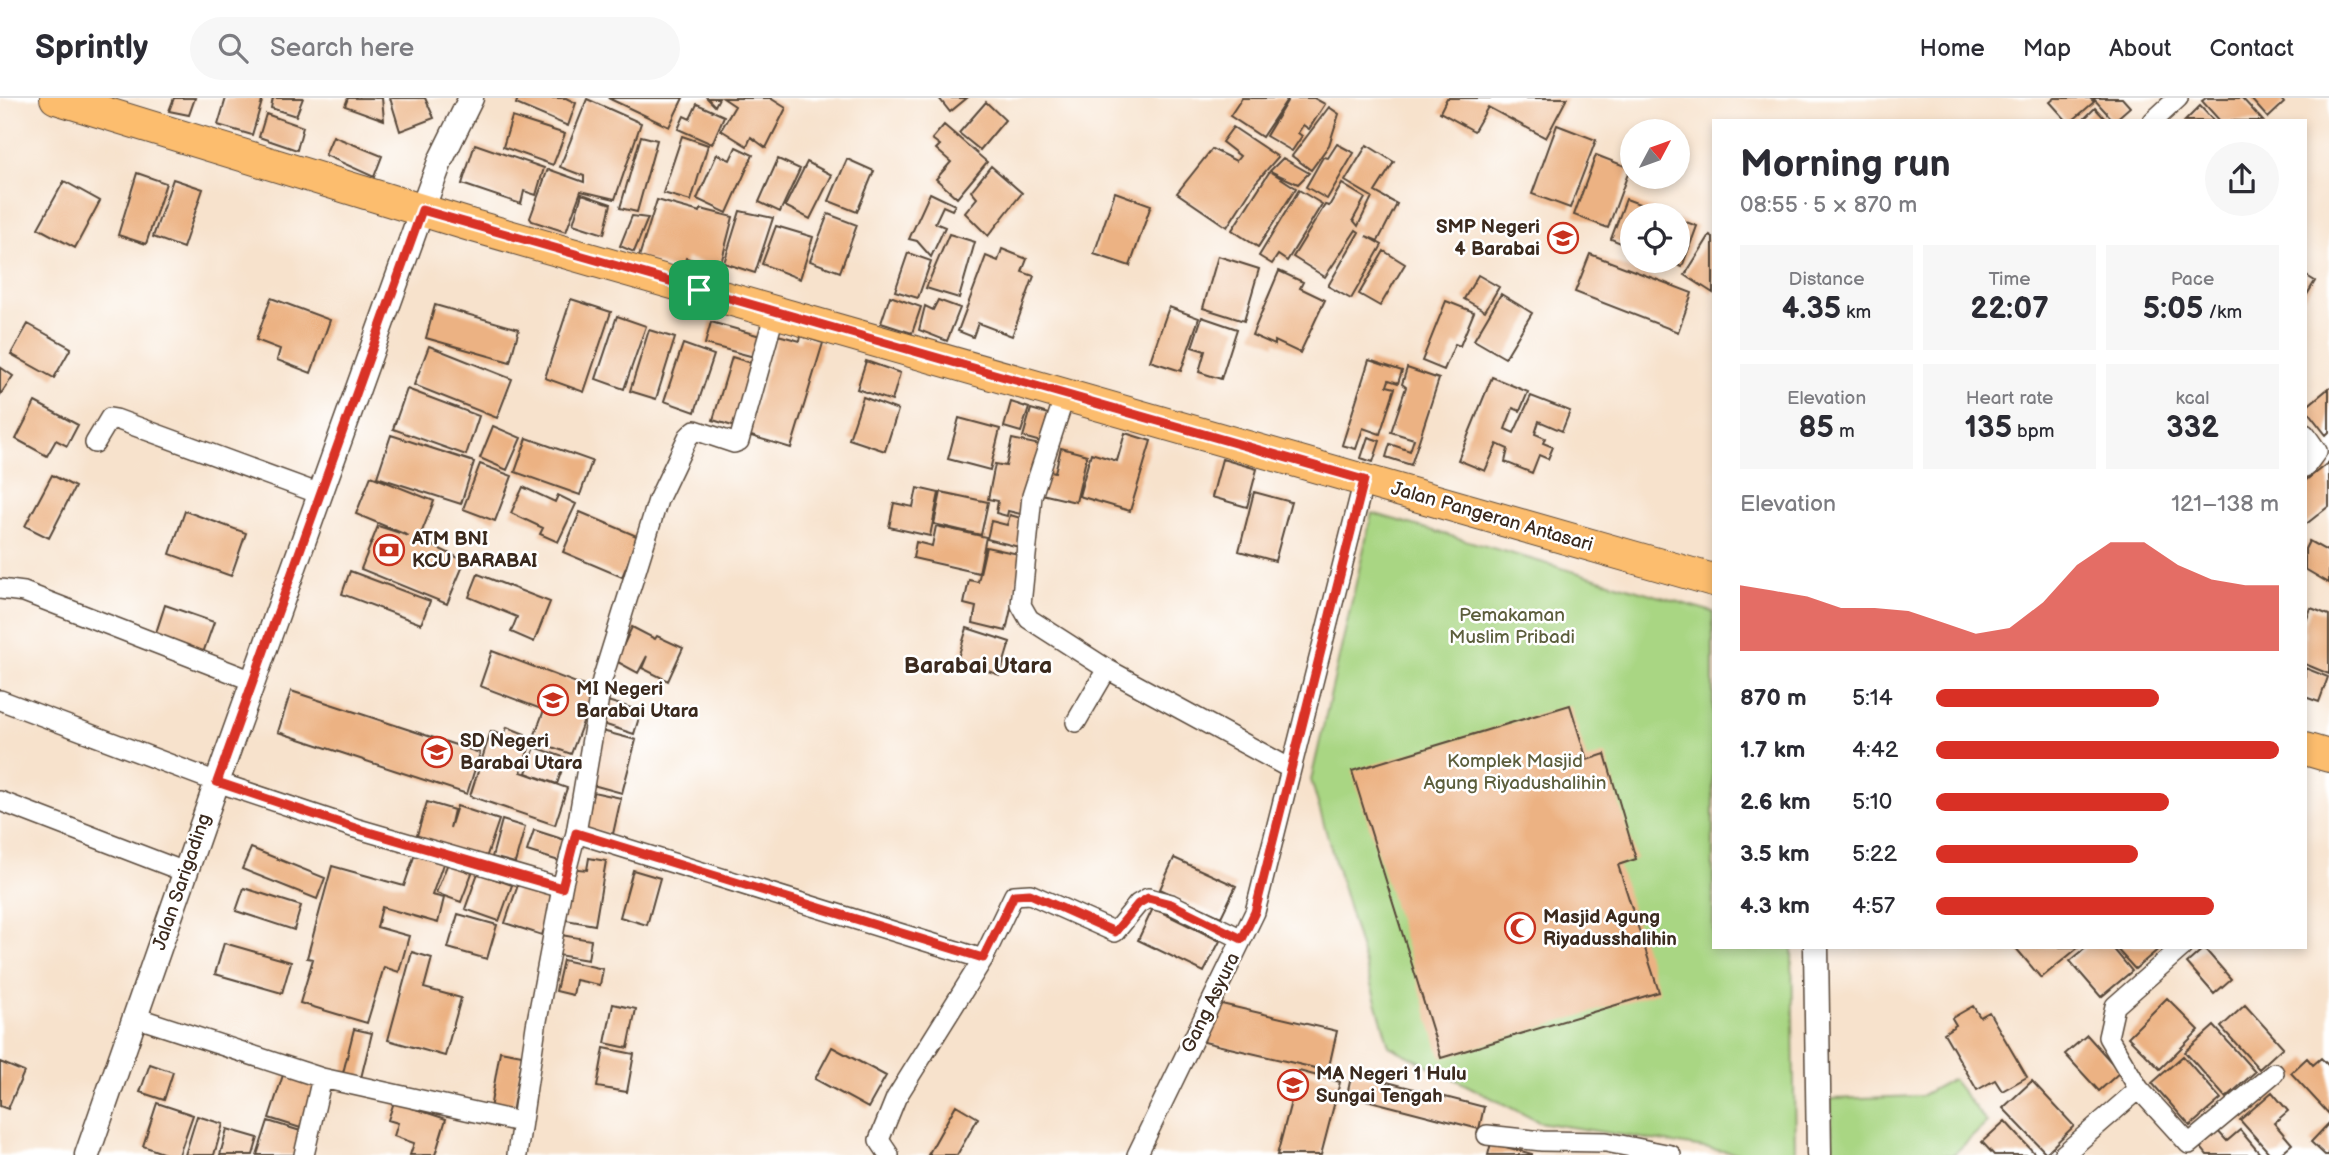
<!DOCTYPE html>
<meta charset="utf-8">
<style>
body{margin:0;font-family:"Balsamiq Sans",sans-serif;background:#f7f7f7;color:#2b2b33;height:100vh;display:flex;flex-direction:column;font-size:26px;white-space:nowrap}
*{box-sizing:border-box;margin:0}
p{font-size:23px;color:#7c7c81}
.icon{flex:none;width:38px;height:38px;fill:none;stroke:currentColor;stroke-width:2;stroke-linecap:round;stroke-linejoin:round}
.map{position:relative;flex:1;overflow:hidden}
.sheet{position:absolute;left:1712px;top:21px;width:595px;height:830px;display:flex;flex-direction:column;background:#fff;border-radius:0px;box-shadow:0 4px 10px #0003}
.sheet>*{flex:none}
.needle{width:46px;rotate:49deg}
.buttons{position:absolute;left:1620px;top:21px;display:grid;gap:14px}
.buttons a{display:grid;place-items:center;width:70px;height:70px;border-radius:50%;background:#fff;box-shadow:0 4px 10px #0003;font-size:35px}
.pin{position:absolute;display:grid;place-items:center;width:60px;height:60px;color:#fff;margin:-30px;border-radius:14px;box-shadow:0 4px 10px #0006}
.round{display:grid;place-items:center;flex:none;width:74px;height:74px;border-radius:37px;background:#f7f7f7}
.headline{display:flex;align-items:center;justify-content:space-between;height:119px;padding:0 28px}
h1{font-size:38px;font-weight:600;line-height:52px}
.metrics{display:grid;grid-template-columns:repeat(3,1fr);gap:10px;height:119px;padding:7px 28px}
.metrics div{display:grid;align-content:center;border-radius:0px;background:#f7f7f7;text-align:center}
.metrics b{font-size:30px;font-weight:600}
.metrics small{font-size:19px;font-weight:400}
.metrics p{font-size:19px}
.chart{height:196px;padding:14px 28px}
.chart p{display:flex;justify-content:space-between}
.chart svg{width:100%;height:126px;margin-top:7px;fill:#d93025;opacity:.7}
ul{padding:0 28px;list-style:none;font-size:23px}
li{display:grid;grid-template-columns:112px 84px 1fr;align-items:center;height:52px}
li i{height:18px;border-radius:9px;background:#d93025}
header{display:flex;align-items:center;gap:42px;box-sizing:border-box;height:98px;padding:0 35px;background:#fff;border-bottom:2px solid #e1e1e2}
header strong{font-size:33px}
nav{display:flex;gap:38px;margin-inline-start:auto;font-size:24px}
.search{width:490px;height:63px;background:#f7f7f7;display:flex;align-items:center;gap:18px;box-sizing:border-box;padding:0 24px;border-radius:38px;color:#7c7c81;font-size:26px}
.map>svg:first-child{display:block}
</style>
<header>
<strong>Sprintly</strong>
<div class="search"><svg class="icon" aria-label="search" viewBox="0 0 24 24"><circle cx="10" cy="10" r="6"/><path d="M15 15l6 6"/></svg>Search here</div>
<nav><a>Home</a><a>Map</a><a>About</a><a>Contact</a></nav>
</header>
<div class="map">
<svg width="2329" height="1057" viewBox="0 0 2329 1057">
<rect width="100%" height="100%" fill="#fff"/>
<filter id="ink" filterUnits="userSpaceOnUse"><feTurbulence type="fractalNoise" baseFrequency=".0143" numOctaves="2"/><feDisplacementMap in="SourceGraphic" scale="14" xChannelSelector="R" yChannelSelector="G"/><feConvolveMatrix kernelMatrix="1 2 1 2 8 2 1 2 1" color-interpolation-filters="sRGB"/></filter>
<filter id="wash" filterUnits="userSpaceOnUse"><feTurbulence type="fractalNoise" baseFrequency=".00686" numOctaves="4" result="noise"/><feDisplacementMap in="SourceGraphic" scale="28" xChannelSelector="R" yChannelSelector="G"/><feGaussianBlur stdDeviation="1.57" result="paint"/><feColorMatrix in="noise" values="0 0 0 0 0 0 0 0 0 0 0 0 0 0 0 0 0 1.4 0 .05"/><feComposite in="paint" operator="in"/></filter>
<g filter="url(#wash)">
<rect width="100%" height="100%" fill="#f7e2cc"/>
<path fill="#a9d683" stroke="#728050" stroke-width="2" d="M1372 415 1713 514V849H1792L1795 1057H1748L1539 1024 1389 948 1311 682Z
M1952 981 1987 1025 1953 1057H1832L1831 1001 1921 998Z"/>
<g id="blocks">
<path fill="#ecb283" d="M174 0H195L189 17 169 13Z
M226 0H263L252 37 218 27Z
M273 0H303L296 18 271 10Z
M348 0H382L384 22 345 8Z
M390 0H425L434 20 400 33Z
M518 0H566L576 5 568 28 516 6Z
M608 0H683L669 29Z
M707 0H719L715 8Z
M723 0H770L786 10 766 50 751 39 747 48 721 32 735 8Z
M939 0H967L950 14Z
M1242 0H1288L1262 39 1230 18Z
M1289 0H1314L1325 6 1309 31 1303 27 1298 35 1302 38 1292 53 1266 38Z
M1447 0H1567L1546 40 1488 9 1474 33 1440 14Z
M2055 0H2090L2094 4 2072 23H2067L2050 4Z
M2093 0H2122L2130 9 2114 23Z
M2206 0H2242L2263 23H2220L2202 3Z
M2250 0H2280L2284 5 2268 20Z
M587 1 641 25 615 101 581 93 566 134 532 123 530 120 548 71 584 84V78L560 69Z
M986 4 1005 22 980 52 959 35Z
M697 6 724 18 712 46 678 31 684 18 690 21Z
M2200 8 2214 23H2185Z
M1329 9 1339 16 1329 47 1311 72 1292 58Z
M2095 10 2107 23H2082Z
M266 16 303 29 297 52 259 39Z
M512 19 565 36 553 67 503 49Z
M944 27 987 64 957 100 936 81 951 64 936 51 940 47 932 41Z
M1557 27 1596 42 1570 110 1532 96Z
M1233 29 1278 59 1256 84 1227 129 1177 95 1212 51 1236 63 1240 58 1222 44Z
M333 38 382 58 374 79 325 57Z
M641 38 657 42 637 114 620 110Z
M682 38 708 47 691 103 663 95Z
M475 46 544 70 536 97 524 93 521 106 462 86Z
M1337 46 1354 55 1327 101 1306 89 1323 59 1328 60Z
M1367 47 1394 64 1375 94 1397 106 1378 143 1366 138 1382 147 1351 201 1328 188 1359 134 1356 132 1325 179 1293 159 1325 107 1329 108 1342 86 1365 100 1353 122 1358 128 1372 99 1345 83Z
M736 49 753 57 727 115 697 101 717 56 730 62Z
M1596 57 1630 70 1608 130 1574 117Z
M1283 60 1309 75 1298 86 1270 73 1296 90 1258 149 1232 132 1270 73Z
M778 61 800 71 780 114 759 104Z
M847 61 874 73 857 114 829 103Z
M807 64 832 77 810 121 785 108Z
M991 68 1022 95 988 138 965 115 977 100 971 93Z
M137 75 166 85 146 146 118 137Z
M173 81 203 91 183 150 153 139Z
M64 83 100 103 75 150 38 130Z
M1299 92 1322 106 1287 163 1278 157 1272 166 1259 158Z
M1115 94 1151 107 1130 168 1094 156Z
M930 95 955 107 952 112 943 108 935 125 945 129 931 159 917 143 909 141Z
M582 96 611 106 604 136 573 126Z
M1626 101 1669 117H1633V150L1611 141Z
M657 102 700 114 701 111 733 119 720 169 686 160 682 174 639 159Z
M740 113 773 120 755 175 724 165Z
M828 116 857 127 840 174 810 163Z
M632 118 648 120 634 154 620 148Z
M1678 121 1697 128 1682 169 1667 163H1678Z
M776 128 813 139 800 181 762 166Z
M949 136 975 144 959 200 926 190Z
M1710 137 1713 139V195L1685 177Z
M1002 151 1027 161 1022 174 1034 178 1012 238 978 225 973 239 958 233 986 158 998 163Z
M1384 153 1405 166 1380 208 1359 196Z
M908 155 931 163 918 200 895 193Z
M1590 156 1692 195 1678 234 1575 194Z
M1218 158 1259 171 1244 223 1203 210Z
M1279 173 1303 184 1300 190 1325 202 1300 255 1275 243V247L1252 237Z
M1478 177 1499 189 1485 213 1464 201Z
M2305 177 2315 183 2305 200Z
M1501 196 1532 215 1505 260 1474 242Z
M890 198 921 209 912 235 881 225Z
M271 200 330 222 311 275 277 262 280 251 256 242Z
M571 201 611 214 584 294 545 280Z
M938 202 960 210 947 243 919 232 925 208 933 212Z
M1446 203 1474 214 1460 248 1455 246 1444 272 1422 263Z
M435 207 519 231 510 264 426 240Z
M1169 209 1199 220 1181 273 1150 263Z
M617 218 646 228 624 291 596 281Z
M1202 219 1237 231 1221 281 1199 274 1205 253 1192 249Z
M711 224 764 239 758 260 705 246Z
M28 226 71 250 54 280 11 256Z
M649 232 675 240 656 301 630 293Z
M778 237 800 243 801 238 823 245 791 350 748 337Z
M683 246 714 257 695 314 664 303Z
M429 248 512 281 497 320 414 287Z
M732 259 758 267 739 330 713 322Z
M1369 262 1402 273 1398 285 1389 282 1387 288 1395 290 1380 336 1363 330 1356 351 1342 347Z
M866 263 900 275 892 303 857 291Z
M0 269 13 278 0 297Z
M1407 270 1439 281 1411 367 1386 359 1390 346 1410 353 1414 341 1391 334 1406 289 1402 286Z
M1492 279 1528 294 1520 313 1513 310 1505 331 1514 335 1531 298 1570 313 1562 333 1539 323 1535 336 1545 340 1543 345 1553 349 1548 361 1539 357 1532 375 1505 364 1508 351 1497 346 1485 373 1458 362Z
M2329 290V334L2326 337 2305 310Z
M407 291 479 318 466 357 393 331Z
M863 299 898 312 885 353 849 341Z
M35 304 78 327 67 348 56 342 47 358 16 341Z
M1011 304 1029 310 1021 334 1004 329Z
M1031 311 1048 316 1041 344 1023 339Z
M959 320 1000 331 990 372 948 361Z
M493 328 521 340 507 372 480 360Z
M1125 335 1151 343 1130 413 1079 398 1091 355 1117 363Z
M391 337 474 364 461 406 377 379Z
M1368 339 1380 343 1373 364 1361 360Z
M527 340 592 363 580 397 515 374Z
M1012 341 1040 347 1025 417 1008 413 1007 418 996 415 998 403 988 401 995 366 1006 368Z
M1061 350 1087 357 1076 404 1037 395 1043 371 1055 374Z
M1222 361 1257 371 1247 409 1212 399Z
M2329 364V408L2305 427V383Z
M480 366 512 378 495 423 463 411Z
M52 377 75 389 49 440 25 428Z
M371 378 434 403 419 441 465 463 447 506 361 471 378 428 409 438 356 416Z
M523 389 555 404 558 397 576 406 558 444 540 436 543 430 511 415Z
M917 390 939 395 930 438 889 429 894 405 913 409Z
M941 394 988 404 981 437 934 426Z
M1254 394 1291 404 1275 463 1239 453Z
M185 413 246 435 231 478 170 456Z
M580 414 639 439 622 479 563 454Z
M1010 417 1024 421 1019 449 987 441 991 423 1007 427Z
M936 428 986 439 979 475 913 460 916 444 932 448Z
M2309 443 2329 454V485L2305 471V451Z
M986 449 1023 457 1006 533 973 525 976 509 964 506 969 482 978 484Z
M350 473 430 503 421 526 342 496Z
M478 476 550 504 534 544 511 534 517 519 469 499Z
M165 507 214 524 203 555 155 538Z
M2311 510 2329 517V576L2305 566V526Z
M632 529 655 541 657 538 683 550 668 583 642 570 647 558 638 575 616 563Z
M967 530 1010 544 1000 577 957 563Z
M492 553 595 592 571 656 533 642 544 612 480 588Z
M2305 570 2328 579 2319 604 2305 599Z
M291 593 480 655 467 696 278 634Z
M604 602 641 613 634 636 597 624Z
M1570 607 1587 662 1605 656 1636 761 1618 767 1659 894 1441 960 1352 673Z
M507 629 525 636 522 644 530 647 521 674 567 690 555 727 470 698 491 633 504 638Z
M602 633 636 642 622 695 589 686Z
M535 649 566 660 557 686 526 675Z
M593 694 621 700 613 736 586 731Z
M427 704 454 712 450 730 457 708 499 722 484 766 415 744Z
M502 722 525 729 515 765 492 759Z
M534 732 565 742 559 763 527 753Z
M251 750 325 780 317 801 242 771Z
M416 753 444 763 432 797 444 800 438 825 382 809 377 829 409 838 399 874 384 869 367 925 300 905 313 861 307 860 332 768 404 788Z
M589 760 606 763 595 827 560 821 569 770 587 772Z
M1174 760 1236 788 1221 819 1160 791Z
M448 765 472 775 461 804 436 795Z
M633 772 660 780 647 827 620 819Z
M478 775 512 787 499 823 465 811Z
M519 784 556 796 542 837 505 825Z
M244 790 301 808 294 832 236 813Z
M1153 810 1220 843 1204 874 1138 842Z
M458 816 497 827 487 861 448 850Z
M561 837 591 842 588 862 558 857Z
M224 845 291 864 282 895 215 876Z
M2015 849H2079L2041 880Z
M2087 849H2112L2132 873 2101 899 2070 863Z
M2115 849H2161L2135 871Z
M2204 850 2231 881 2214 896 2187 865Z
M412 854 432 860 424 890 461 900 445 958 388 942Z
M563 862 603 871 600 887 576 882 573 897 556 893Z
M2167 900 2199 932 2160 971 2128 939Z
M1213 904 1337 933 1328 973 1204 944Z
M613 906 636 911 628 950 605 945Z
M2245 907 2283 949 2259 971 2221 929Z
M1973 908 1980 919 1989 914 2027 979 2002 993 1995 982 1977 992 1944 935 1956 927 1952 920Z
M2214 928 2255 974 2226 1000 2185 954Z
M354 931 372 935 360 984 342 979Z
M2087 937 2120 974 2099 993 2065 956Z
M832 949 886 978 868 1010 815 981Z
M604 950 634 956 627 994 597 989Z
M500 953 522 957 512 1015 490 1011Z
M2183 958 2221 1001 2190 1028 2152 985Z
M2307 960 2313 967 2321 960 2329 968V1016L2291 975Z
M0 964 24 974 8 1011 0 1008Z
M150 966 173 974 164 1002 140 994Z
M1299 973 1340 984 1321 1057H1277Z
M1352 975 1484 1009 1479 1031 1347 997Z
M283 977 320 989 307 1032 269 1020Z
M2032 983 2074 1028 2046 1055 2003 1010Z
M2272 994 2288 1013 2274 1025 2292 1046 2279 1057H2271L2240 1022Z
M394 1004 446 1021 435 1057H410L414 1045 394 1038 398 1025 388 1022Z
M157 1005 193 1017 179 1057H168L143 1048Z
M956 1007 978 1020 957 1057H928Z
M197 1018 223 1026 214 1057H185Z
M268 1023 307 1035 300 1057H257Z
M2005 1023 2036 1057H1994L1982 1044Z
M2329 1025V1057H2325L2311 1044Z
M227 1031 258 1040 253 1057H220Z
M2216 1031 2227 1043 2240 1032 2261 1057H2207L2198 1046Z
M1491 1045 1532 1056V1057H1488Z"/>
</g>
</g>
<g filter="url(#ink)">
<use href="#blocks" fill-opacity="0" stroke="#574638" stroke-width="2"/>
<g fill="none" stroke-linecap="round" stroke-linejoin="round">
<g stroke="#574638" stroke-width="22">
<path id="minor" d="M2153 23 2178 0
M1065 297 1032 398 1021 507 1029 521 1107 571
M2305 336 2317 353 2305 369
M95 345 110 320 116 321 320 396
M0 491 24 494 253 583
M0 602 217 684 355 730 562 790
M1076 624 1107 571 1291 671
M0 703 185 774
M576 735 983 861 896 1000 879 1042 889 1057
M983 861 1014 797 1030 796 1115 834 1138 806 1148 800 1171 806 1242 841
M135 919 322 980 520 1024
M2139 991 2189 1046 2274 975
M1487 1037 1542 1043 1606 1044 1671 1057
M304 1057 322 980
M517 1057 536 928 563 785 576 735 602 582 658 402 688 339 695 332 734 345 739 343 775 214
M1137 1057 1255 814 1364 382
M2063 1057 2139 991 2108 939 2115 908 2182 849"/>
</g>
<g stroke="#574638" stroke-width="27">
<path id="tertiary" d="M1816 849 1819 1057
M87 1057 217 684 422 112 441 61 471 0"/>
</g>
<g stroke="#574638" stroke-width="34">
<path id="primary" d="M56 0 470 127 1713 482
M2305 651 2329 658"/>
</g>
<use href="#minor" stroke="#fff" stroke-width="19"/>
<use href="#tertiary" stroke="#fff" stroke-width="24"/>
<use href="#primary" stroke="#fcbd6e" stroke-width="32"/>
</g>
</g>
<g fill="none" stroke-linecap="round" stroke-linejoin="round" filter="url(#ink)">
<g stroke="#fff" stroke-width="14">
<path id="route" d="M422 112 1364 382 1255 814 1242 841 1171 806 1148 800 1138 806 1115 834 1030 796 1014 797 983 860 576 735 562 790 355 730 217 684Z"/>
</g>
<use href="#route" stroke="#d93025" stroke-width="9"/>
</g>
<defs>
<g id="school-ring" transform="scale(1.575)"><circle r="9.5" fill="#fff" stroke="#c8321e" stroke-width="1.5"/><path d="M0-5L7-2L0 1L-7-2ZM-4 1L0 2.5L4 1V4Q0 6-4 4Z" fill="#c8321e"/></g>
<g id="bank-ring" transform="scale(1.575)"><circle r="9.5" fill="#fff" stroke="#c8321e" stroke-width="1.5"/><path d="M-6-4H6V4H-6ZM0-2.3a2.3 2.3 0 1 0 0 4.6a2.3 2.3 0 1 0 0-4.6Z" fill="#c8321e"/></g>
<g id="mosque-ring" transform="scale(1.575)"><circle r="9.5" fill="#fff" stroke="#c8321e" stroke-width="1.5"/><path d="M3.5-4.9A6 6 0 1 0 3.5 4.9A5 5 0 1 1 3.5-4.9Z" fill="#c8321e"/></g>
</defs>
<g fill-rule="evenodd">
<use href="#school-ring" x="1563" y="140"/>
<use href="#bank-ring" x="389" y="452"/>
<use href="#school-ring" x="553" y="602"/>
<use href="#school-ring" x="437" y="654"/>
<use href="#mosque-ring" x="1520" y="830"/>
<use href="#school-ring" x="1293" y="987"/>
</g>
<g text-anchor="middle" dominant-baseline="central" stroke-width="5" stroke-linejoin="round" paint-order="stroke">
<g font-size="19" font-weight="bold" fill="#3b2a1e" stroke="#fff" text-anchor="start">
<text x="1540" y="129" text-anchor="end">SMP Negeri<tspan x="1540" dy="22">4 Barabai</tspan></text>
<text x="412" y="441">ATM BNI<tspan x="412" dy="22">KCU BARABAI</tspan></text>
<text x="576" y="591">MI Negeri<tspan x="576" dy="22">Barabai Utara</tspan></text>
<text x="460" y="643">SD Negeri<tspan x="460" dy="22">Barabai Utara</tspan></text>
<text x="1543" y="819">Masjid Agung<tspan x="1543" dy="22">Riyadusshalihin</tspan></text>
<text x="1316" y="976">MA Negeri 1 Hulu<tspan x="1316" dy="22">Sungai Tengah</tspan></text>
</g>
<g font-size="19" fill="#3b2a1e" stroke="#fff">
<text transform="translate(1492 419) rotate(16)">Jalan Pangeran Antasari</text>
<text transform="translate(182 784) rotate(-71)">Jalan Sarigading</text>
<text transform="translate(1211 905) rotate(-64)">Gang Asyura</text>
</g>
<g font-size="19" fill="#5c5e3c" stroke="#fff">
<text x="1512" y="517">Pemakaman<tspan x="1512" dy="22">Muslim Pribadi</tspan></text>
<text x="1515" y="663">Komplek Masjid<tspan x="1515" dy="22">Agung Riyadushalihin</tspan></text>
</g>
<g font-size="23" font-weight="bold" fill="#3b2a1e" stroke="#fff">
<text x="978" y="568">Barabai Utara</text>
</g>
</g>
</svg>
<div class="buttons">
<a><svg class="needle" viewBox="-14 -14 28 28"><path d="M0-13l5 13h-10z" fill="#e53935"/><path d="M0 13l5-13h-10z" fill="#7c7c81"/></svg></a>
<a><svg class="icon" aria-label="locate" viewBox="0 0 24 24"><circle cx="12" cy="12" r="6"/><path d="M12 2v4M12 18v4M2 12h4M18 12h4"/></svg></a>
</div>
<div class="pin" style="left:699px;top:192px;background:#1e9e55"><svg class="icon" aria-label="arrive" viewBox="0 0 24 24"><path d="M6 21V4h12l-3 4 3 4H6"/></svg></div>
<section class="sheet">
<div class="headline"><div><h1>Morning run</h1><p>08:55 · 5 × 870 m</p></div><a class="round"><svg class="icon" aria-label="share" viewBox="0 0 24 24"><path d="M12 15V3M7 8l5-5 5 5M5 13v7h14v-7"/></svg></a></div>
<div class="metrics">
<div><p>Distance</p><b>4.35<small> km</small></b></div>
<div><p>Time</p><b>22:07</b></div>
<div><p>Pace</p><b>5:05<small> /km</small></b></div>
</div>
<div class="metrics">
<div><p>Elevation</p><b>85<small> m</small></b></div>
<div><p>Heart rate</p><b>135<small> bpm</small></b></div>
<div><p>kcal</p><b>332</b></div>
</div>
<div class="chart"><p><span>Elevation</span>121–138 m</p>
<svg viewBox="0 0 160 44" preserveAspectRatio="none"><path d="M0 44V21L10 23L20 25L30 29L40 29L50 30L60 34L70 38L80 36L90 27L100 14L110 6L120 6L130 14L140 19L150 21L160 21V44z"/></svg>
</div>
<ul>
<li><b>870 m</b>5:14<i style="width:65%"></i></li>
<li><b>1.7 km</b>4:42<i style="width:100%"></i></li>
<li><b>2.6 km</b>5:10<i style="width:68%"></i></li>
<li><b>3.5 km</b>5:22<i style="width:59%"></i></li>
<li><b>4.3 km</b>4:57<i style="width:81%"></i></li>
</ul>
</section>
</div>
